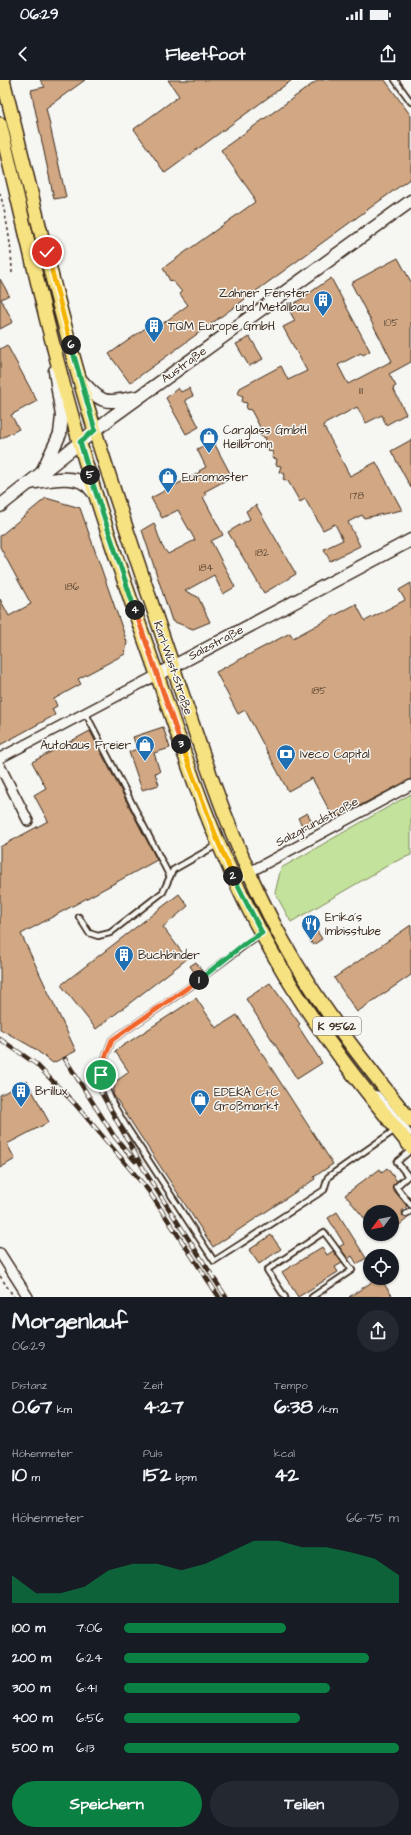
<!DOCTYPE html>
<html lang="de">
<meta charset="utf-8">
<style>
body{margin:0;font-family:"Architects Daughter",sans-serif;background:#242831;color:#f1f3f6;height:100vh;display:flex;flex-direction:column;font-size:15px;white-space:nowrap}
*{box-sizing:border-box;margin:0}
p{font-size:13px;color:#9ea1a6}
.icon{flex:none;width:22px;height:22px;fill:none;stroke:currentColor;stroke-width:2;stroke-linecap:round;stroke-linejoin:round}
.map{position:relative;height:1217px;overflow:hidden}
.sheet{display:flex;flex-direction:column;background:#171b24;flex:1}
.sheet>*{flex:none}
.needle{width:26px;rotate:238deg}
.fabs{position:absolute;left:363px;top:1125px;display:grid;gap:8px}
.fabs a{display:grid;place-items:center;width:36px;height:36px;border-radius:50%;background:#171b24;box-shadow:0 1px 3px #0004;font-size:20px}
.pin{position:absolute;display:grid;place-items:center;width:34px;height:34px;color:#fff;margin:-17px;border:2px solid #fff;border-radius:50%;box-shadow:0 1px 4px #0007}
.km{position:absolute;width:20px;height:20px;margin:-10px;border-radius:50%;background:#222;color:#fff;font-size:11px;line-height:20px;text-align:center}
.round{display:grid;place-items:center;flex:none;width:42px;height:42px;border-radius:21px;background:#242831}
.head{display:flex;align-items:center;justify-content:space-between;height:68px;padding:0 12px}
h1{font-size:22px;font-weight:700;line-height:30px}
.figures{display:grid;grid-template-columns:repeat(3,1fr);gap:6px;height:68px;padding:4px 12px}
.figures div{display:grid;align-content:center}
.figures b{font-size:20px;font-weight:700}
.figures small{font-size:11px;font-weight:400}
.figures p{font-size:11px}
.chart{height:112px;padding:8px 12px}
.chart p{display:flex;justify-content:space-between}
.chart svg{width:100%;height:72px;margin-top:4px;fill:#0b8043;opacity:.7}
.button{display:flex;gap:8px;margin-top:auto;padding:8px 12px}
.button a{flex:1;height:46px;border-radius:24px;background:#0b8043;color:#fff;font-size:16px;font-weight:700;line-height:46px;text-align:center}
.button a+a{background:#242831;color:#f1f3f6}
ul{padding:0 12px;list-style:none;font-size:13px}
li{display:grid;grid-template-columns:64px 48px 1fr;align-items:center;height:30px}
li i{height:10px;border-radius:5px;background:#0b8043}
.status{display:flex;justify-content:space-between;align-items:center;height:28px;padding:0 20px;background:#171b24;direction:ltr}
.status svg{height:11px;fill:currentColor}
header{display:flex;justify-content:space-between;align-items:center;height:52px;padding:0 12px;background:#171b24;font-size:18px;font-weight:700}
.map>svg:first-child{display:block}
</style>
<div class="status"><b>06:29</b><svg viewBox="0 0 49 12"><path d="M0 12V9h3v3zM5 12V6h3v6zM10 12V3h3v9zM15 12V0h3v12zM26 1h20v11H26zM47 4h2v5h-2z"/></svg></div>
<header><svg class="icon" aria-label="back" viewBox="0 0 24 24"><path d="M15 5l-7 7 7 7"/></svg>Fleetfoot<svg class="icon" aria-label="share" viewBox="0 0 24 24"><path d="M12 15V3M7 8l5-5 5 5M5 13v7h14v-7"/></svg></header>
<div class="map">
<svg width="411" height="1217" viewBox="0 0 411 1217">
<rect width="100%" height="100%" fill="#f6f6f2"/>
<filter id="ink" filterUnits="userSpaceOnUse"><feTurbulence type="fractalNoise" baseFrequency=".025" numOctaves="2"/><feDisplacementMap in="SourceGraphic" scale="8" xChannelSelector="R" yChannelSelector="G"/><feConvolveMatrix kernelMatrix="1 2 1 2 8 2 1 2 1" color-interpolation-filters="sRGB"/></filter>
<g filter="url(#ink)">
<path fill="#c3e39c" stroke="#7f865d" d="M411 714V775L392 783 291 842 275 813 281 788Z"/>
<path fill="#d1a883" stroke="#3b2a1e" d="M40 0H85L46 28 66 117 54 119 31 10 45 7Z
M168 0H292L165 93 134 49 179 16Z
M318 0H385L411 36V98L130 303 109 274 154 242 158 247 188 225 180 214 182 212 172 200 170 201 163 188 255 122 253 119 254 117 221 70Z
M398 178 411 202V282L389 294 396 306 393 308 406 334 386 345 382 335 366 343 357 327 323 345 350 396 376 382 402 430 364 438 362 435 348 442 360 466 330 481 324 469 343 460 335 444 323 450 305 419 300 422 288 401 283 399 285 394 279 392 281 386 276 385 277 379 272 378 273 372 268 371 270 365 264 363 266 358 260 356 262 351 251 330 246 329 247 323 242 322 243 316 238 314 240 308 281 286 288 300 307 291 283 247 295 241 288 228 331 198 370 271 363 275 361 273 338 285 348 304 392 281 351 203Z
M0 199 9 215 1 219 13 242 0 249Z
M250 257 263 279 249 286 236 264Z
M7 265 37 321 11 335 19 349 0 359V269Z
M178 308 181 312 189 308 193 316 185 320 199 347 186 354 166 318Z
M411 360V408L391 371Z
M213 361 232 397 204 412 206 415 203 417 223 455 211 461 235 507 223 514 214 495 185 511 198 517 210 542 193 549 172 541 142 450 154 443 162 466 168 474 195 460 178 430 162 438 151 418 200 392 199 391 206 387 197 369Z
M46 418 80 428 127 562 125 574 78 599 81 604 54 619 57 626 52 629 55 635 0 665V519L9 536 31 524 0 467V456Z
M256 425 296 494 264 513 228 452 250 439 246 431Z
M411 503V699L334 739 312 698 288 711 245 630 238 634 216 592 290 553 293 558 356 524 365 541 405 520 399 510Z
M163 647 170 668 154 673 160 692 155 693 159 705 142 710 129 672 137 669 133 657Z
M90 651 157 780 21 854 76 971 53 983 32 967 0 949V767L48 741 34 715 46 708 32 682Z
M307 733 313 743 304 749 298 738Z
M179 814 188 826 163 847 187 879 96 949 61 905Z
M312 843 322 859 313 865 303 849Z
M411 845V895L357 932 334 898Z
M196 882 202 891 196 895 190 886Z
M270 903 300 944 298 946 322 983 297 999 246 919Z
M196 918 216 948 237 935 333 1084 314 1097 315 1099 213 1167 113 1014 115 1002 129 992 115 971Z
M27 1001 49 1042 7 1064 15 1079 0 1088V1015Z
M387 1088 397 1101 393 1105V1109L407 1126 402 1131 403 1136 408 1138 392 1151V1132H370V1145L345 1115 372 1094V1095L380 1089 382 1092Z
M337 1132 366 1178 357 1184 352 1176 348 1179 339 1167 344 1164 328 1138Z
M271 1155 281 1169 259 1184 249 1170Z
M322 1167 327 1175 333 1171 342 1183 335 1187 338 1192 298 1217 282 1192Z
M378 1198H380L393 1217H349Z"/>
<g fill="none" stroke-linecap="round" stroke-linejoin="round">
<g stroke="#3b2a1e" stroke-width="8">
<path id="lane" d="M395 0 411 22
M85 632 170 797
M79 837 89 853 98 856 110 853 163 812 173 790 217 765
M260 854 188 908 112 960 106 975 101 995 113 1024 126 1046 214 1181 324 1110 328 1097 395 1050
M371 1014 374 1013 378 1014 411 1054
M411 1070 397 1082 408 1096 396 1107 411 1125
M406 1134 411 1131
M285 1217 267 1190 324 1152 352 1190 312 1217"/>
</g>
<g stroke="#3b2a1e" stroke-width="12">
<path id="street" d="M0 678 157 595
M0 686 28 741
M235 800 411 705
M0 1173 28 1217"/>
</g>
<g stroke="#3b2a1e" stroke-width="15">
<path id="secondary" d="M80 299C104 326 104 323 138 317
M43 390 60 354 62 336 55 291
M30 403C45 401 72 394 85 404 89 406 92 412 96 415
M0 426 112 337 411 121
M157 595 411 460"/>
</g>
<g stroke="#3b2a1e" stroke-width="16">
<path id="primary" d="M3 0C33 117 59 236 95 351 117 423 142 495 166 566 200 666 232 769 283 861 319 926 365 984 411 1041
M0 44C26 151 49 259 80 364 104 445 132 524 160 603 180 661 199 720 224 776 240 814 259 851 280 886 317 951 364 1009 411 1067"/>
</g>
<path stroke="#3b2a1e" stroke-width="1.5" stroke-dasharray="3 3" stroke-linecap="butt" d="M0 113C7 140 12 168 12 196
M0 1196 14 1217"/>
<use href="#lane" stroke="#f6f6f2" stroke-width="4.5"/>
<use href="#street" stroke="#f6f6f2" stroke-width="9"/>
<use href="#secondary" stroke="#f6f6f2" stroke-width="12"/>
<use href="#primary" stroke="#f7e281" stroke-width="13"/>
<g stroke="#3b2a1e" stroke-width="4.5">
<path id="rail" d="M0 959 36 984 76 1025 148 1110 219 1217
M65 979 114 1056 135 1081
M89 991 147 1095 226 1217"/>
</g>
<use href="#rail" stroke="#f6f6f2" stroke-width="3" stroke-dasharray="9" stroke-linecap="butt"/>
</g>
</g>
<g fill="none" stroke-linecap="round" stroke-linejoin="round" filter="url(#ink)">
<g stroke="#fff" stroke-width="8">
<path id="split-1" d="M101 995 106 975 112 960 199 900"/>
</g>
<g stroke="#fff" stroke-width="8">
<path id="split-2" d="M199 900 248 861 262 853 233 796"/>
</g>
<g stroke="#fff" stroke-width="8">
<path id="split-3" d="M181 664 219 764 233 796"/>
</g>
<g stroke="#fff" stroke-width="8">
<path id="split-4" d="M135 530 181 664"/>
</g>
<g stroke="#fff" stroke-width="8">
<path id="split-5" d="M90 395 135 530"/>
</g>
<g stroke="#fff" stroke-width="8">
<path id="split-6" d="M71 265 95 350 80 362 90 395"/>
</g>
<g stroke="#fff" stroke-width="8">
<path id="split-7" d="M47 172 71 265"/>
</g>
<use href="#split-1" stroke="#f0652b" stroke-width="5"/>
<use href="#split-2" stroke="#22a559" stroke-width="5"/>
<use href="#split-3" stroke="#f5b400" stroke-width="5"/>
<use href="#split-4" stroke="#f0652b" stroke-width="5"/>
<use href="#split-5" stroke="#22a559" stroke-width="5"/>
<use href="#split-6" stroke="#22a559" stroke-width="5"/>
<use href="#split-7" stroke="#f5b400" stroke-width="5"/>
</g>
<defs>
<g id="building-pin" transform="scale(1)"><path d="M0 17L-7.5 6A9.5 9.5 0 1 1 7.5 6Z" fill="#1f6fb2" stroke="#f6f6f2"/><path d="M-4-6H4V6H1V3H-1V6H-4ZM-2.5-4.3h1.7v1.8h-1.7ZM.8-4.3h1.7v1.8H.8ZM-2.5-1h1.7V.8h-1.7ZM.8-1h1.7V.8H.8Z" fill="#fff"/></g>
<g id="shop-pin" transform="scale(1)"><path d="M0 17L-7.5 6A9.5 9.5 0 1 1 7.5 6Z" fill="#1f6fb2" stroke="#f6f6f2"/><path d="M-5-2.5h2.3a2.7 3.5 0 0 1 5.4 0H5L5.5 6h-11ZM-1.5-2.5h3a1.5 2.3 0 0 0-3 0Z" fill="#fff"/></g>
<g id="bank-pin" transform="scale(1)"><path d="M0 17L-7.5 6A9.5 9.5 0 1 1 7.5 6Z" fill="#1f6fb2" stroke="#f6f6f2"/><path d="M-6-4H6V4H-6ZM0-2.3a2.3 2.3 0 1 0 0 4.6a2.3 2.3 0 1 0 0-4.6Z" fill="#fff"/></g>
<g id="restaurant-pin" transform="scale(1)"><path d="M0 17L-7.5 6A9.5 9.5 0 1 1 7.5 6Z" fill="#1f6fb2" stroke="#f6f6f2"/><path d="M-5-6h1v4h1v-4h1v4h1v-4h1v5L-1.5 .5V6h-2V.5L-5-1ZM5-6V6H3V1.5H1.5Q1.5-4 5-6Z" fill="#fff"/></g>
</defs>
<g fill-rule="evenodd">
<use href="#building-pin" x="323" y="220"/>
<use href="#building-pin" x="154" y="246"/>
<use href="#shop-pin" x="209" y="357"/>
<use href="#shop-pin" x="168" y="397"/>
<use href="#shop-pin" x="145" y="665"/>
<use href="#bank-pin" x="286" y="674"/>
<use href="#restaurant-pin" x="311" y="844"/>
<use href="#building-pin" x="124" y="875"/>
<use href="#building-pin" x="21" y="1011"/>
<use href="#shop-pin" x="200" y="1019"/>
</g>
<g text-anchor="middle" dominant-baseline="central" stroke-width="3" stroke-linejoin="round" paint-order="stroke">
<g font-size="10" fill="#604a37">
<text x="391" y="243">105</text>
<text x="361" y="311">111</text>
<text x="357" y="416">178</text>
<text x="262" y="473">182</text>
<text x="206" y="488">184</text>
<text x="72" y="507">186</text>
<text x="319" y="611">185</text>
</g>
<rect fill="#f6f6f2" stroke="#73675e" stroke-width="1" x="313" y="937" width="48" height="18" rx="3"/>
<g font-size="11" font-weight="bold" fill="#3b2a1e">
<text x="337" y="946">K 9562</text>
</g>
<g font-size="12" fill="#3b2a1e" stroke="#f6f6f2" text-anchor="start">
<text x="309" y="213" text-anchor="end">Zahner Fenster<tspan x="309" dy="14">und Metallbau</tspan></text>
<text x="168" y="246">TQM Europe GmbH</text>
<text x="223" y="350">Carglass GmbH<tspan x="223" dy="14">Heilbronn</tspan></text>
<text x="182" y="397">Euromaster</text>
<text x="131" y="665" text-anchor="end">Autohaus Freier</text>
<text x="300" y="674">Iveco Capital</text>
<text x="325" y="837">Erika´s<tspan x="325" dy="14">Imbisstube</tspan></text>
<text x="138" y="875">Buchbinder</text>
<text x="35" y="1011">Brillux</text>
<text x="214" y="1012">EDEKA C+C<tspan x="214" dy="14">Großmarkt</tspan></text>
</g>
<g font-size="12" fill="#3b2a1e" stroke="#f6f6f2">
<text transform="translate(184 285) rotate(-36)">Austraße</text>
<text transform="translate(216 563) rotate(-28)">Salzstraße</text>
<text transform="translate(173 588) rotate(71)">Karl-Wüst-Straße</text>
<text transform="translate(317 742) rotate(-28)">Salzgrundstraße</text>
</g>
</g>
</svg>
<div class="fabs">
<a><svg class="needle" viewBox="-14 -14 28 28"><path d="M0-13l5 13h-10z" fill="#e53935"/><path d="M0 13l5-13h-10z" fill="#9ea1a6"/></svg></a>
<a><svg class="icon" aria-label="locate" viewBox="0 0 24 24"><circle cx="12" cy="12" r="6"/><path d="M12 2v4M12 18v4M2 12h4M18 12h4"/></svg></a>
</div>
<div class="pin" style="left:101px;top:995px;background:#1e9e55"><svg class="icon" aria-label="arrive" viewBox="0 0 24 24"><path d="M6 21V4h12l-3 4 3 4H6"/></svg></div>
<div class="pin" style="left:47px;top:172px;background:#d93025"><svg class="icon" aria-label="check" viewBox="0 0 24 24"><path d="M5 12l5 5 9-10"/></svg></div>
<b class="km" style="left:199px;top:900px">1</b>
<b class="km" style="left:233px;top:796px">2</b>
<b class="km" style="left:181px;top:664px">3</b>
<b class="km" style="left:135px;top:530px">4</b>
<b class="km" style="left:90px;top:395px">5</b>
<b class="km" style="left:71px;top:265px">6</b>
</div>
<section class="sheet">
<div class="head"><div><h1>Morgenlauf</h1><p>06:29</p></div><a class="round"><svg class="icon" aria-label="share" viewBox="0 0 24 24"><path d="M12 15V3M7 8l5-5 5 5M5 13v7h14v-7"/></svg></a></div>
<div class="figures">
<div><p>Distanz</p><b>0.67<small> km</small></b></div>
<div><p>Zeit</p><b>4:27</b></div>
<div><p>Tempo</p><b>6:38<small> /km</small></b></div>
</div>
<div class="figures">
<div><p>Höhenmeter</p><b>10<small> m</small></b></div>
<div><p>Puls</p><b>152<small> bpm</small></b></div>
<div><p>kcal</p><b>42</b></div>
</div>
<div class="chart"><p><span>Höhenmeter</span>66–75 m</p>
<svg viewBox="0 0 160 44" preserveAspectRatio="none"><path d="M0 44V27L10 38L20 38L30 34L40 24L50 20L60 20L70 24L80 20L90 13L100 6L110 6L120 10L130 10L140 13L150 17L160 27V44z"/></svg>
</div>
<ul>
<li><b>100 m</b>7:06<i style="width:59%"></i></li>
<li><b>200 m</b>6:24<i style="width:89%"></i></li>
<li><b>300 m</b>6:41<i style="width:75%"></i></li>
<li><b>400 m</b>6:56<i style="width:64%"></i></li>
<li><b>500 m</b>6:13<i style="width:100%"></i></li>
</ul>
<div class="button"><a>Speichern</a><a>Teilen</a></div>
</section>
